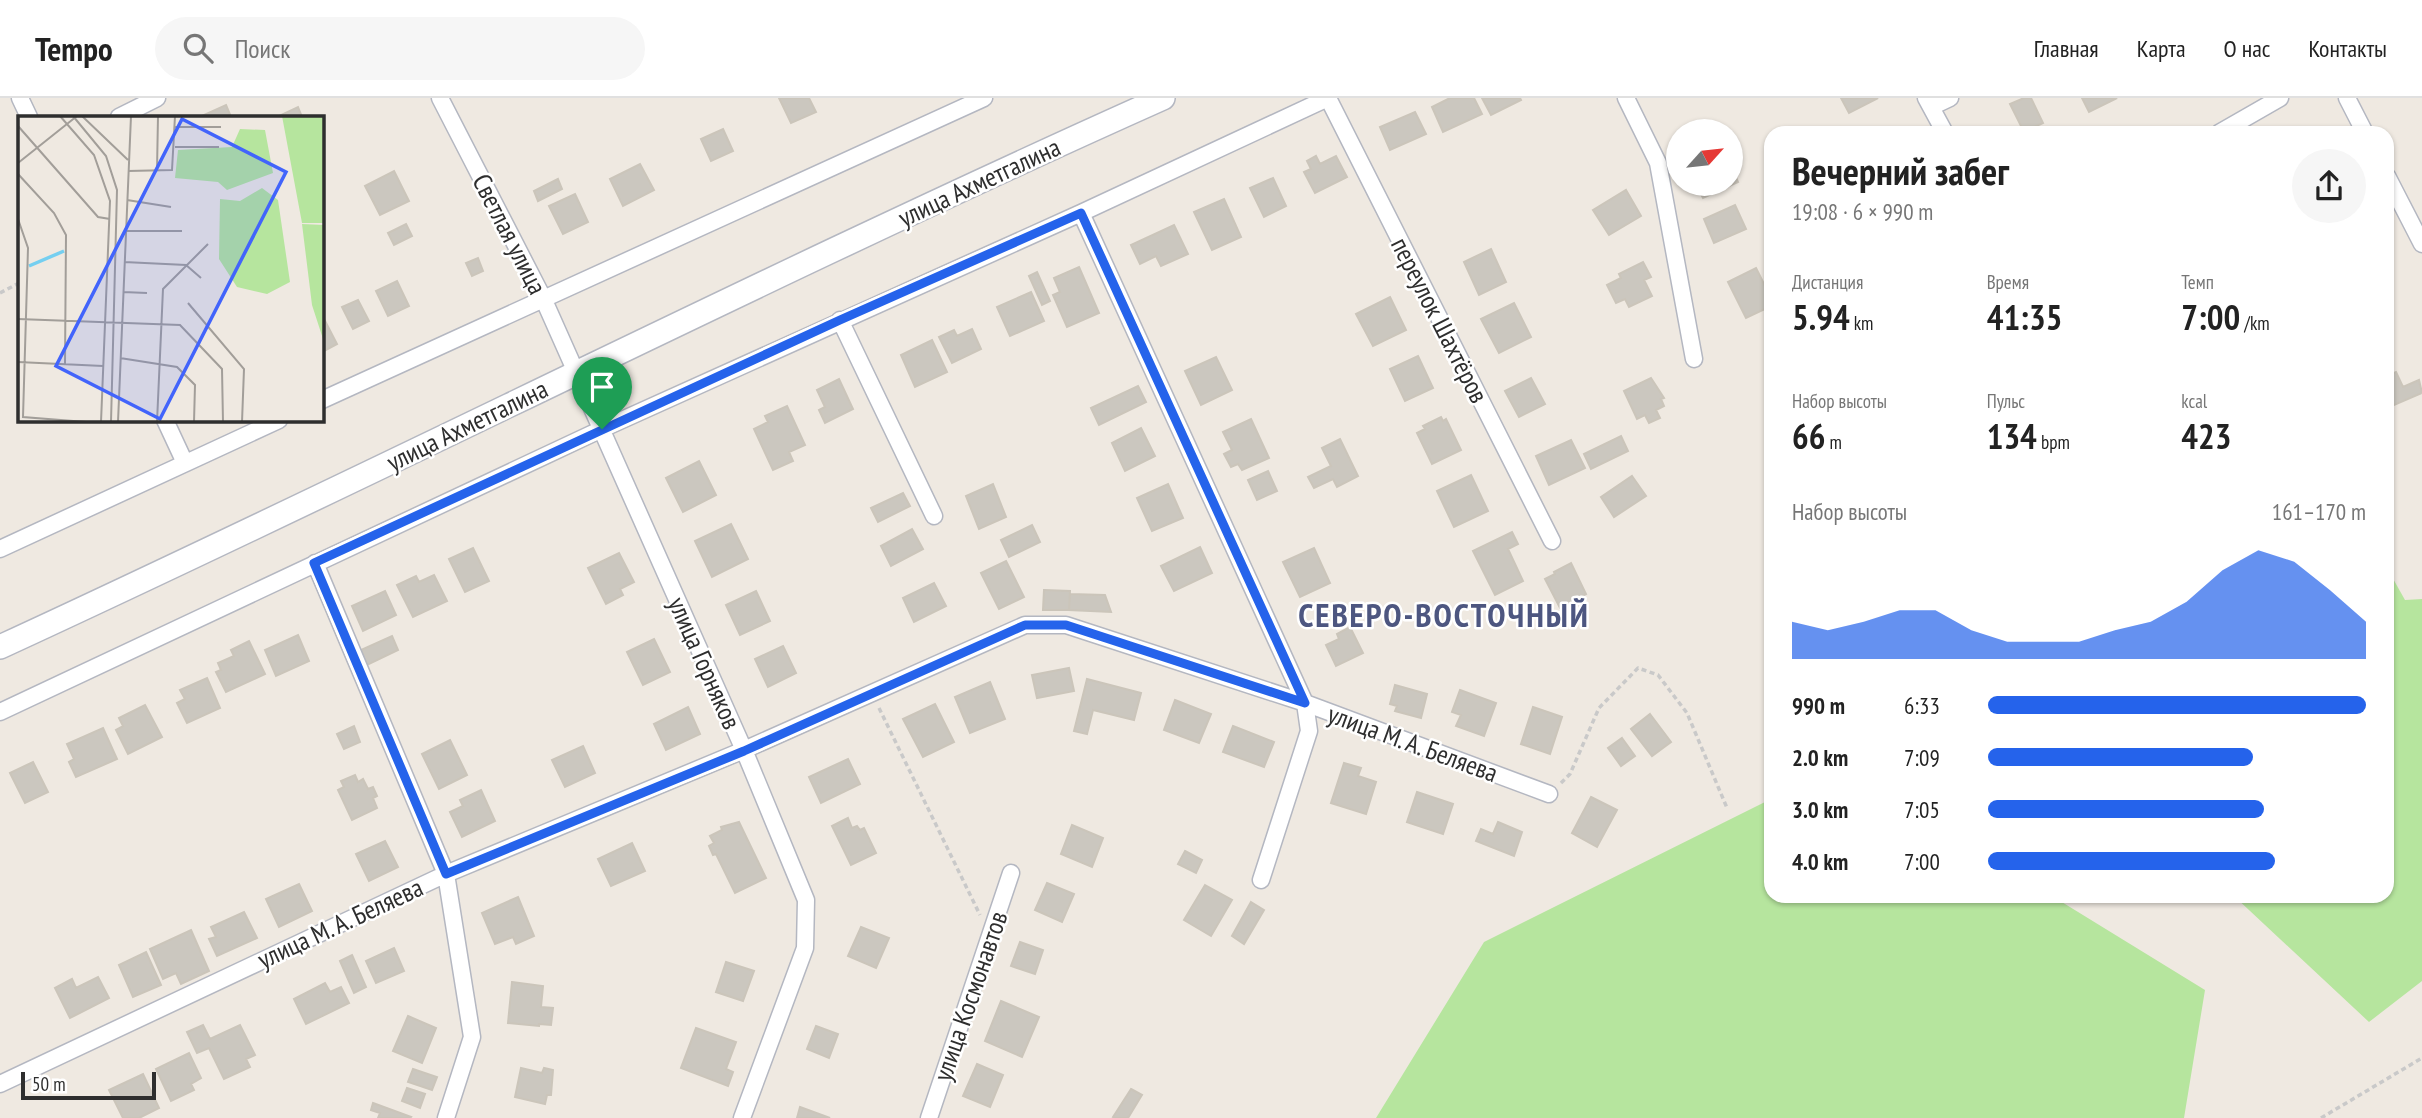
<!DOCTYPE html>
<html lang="ru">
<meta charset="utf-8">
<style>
body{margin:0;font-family:"PT Sans Narrow",sans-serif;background:#f6f6f6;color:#222;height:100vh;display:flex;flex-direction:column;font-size:26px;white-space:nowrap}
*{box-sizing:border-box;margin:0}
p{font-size:23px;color:#767676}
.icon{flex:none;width:38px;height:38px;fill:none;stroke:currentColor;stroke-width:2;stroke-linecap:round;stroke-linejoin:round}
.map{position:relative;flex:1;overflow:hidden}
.panel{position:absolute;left:1764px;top:28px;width:630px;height:777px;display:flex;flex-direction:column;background:#fff;border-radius:21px;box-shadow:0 2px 5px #0004}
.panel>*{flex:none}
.needle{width:46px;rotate:63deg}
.tools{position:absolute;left:1666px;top:21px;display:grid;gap:14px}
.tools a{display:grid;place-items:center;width:77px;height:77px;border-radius:50%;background:#fff;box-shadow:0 2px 5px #0004;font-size:35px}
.scale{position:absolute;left:21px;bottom:18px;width:135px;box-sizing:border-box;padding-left:7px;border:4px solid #2e2e2e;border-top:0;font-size:19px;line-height:24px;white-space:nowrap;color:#2e2e2e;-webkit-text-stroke:5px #fff;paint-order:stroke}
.pin{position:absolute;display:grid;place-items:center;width:60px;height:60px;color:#fff;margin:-72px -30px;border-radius:50% 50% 50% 0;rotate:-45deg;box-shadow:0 0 7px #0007}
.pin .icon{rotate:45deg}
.round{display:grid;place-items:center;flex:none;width:74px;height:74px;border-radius:37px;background:#f6f6f6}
.head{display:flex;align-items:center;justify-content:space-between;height:119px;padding:0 28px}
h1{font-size:38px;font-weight:800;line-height:52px}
.metrics{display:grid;grid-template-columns:repeat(3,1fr);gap:10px;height:119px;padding:7px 28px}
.metrics div{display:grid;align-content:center}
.metrics b{font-size:35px;font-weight:800}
.metrics small{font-size:19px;font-weight:400}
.metrics p{font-size:19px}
.chart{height:196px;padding:14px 28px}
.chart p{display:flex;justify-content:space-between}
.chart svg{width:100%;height:126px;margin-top:7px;fill:#2563eb;opacity:.7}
ul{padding:0 28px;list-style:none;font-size:23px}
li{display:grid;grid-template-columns:112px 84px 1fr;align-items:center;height:52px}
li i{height:18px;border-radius:9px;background:#2563eb}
header{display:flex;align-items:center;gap:42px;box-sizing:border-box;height:98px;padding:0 35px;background:#fff;border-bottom:2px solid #e0e0e0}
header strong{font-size:33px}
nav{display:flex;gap:38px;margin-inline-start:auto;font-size:24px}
.search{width:490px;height:63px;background:#f6f6f6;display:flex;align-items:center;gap:18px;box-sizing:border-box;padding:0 24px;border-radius:38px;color:#767676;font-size:26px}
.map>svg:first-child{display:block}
</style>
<header>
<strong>Tempo</strong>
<div class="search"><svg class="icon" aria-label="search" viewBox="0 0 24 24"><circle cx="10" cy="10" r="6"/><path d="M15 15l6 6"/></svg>Поиск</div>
<nav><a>Главная</a><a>Карта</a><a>О нас</a><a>Контакты</a></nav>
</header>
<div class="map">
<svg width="2422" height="1020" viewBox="0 0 2422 1020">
<rect width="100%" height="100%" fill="#efe9e1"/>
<path fill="#b6e59e" d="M2387 470 2405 502 2422 501V883L2369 924 2234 798H2387Z
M1771 701V798H2052L2205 892 2184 1020H1376L1484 844Z"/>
<path fill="#cbc7bf" stroke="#cbc5ba" stroke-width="2" d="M779 0H809L816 14 791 25Z
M1450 0H1474L1482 16 1443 34 1432 9Z
M1482 0H1520L1521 2 1491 17Z
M1841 0H1878L1849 15Z
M2024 0H2031L2043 25 2024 34 2010 6Z
M2082 0H2117L2089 14Z
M226 7 231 19H202V18Z
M298 9 302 19H280L279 18Z
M1415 14 1426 36 1390 52 1380 29Z
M723 31 733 53 711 63 701 41Z
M1316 58 1320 66 1336 58 1347 79 1315 95 1304 74 1311 71 1307 63Z
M640 66 654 92 623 108 610 81Z
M1731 68 1738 84 1703 100 1696 86H1731Z
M394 73 409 103 380 117 365 88Z
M1273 80 1286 108 1264 119 1250 90Z
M558 81 562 91 538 103 534 93Z
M1626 92 1641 118 1609 137 1593 112Z
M575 96 588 124 563 136 549 108Z
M1224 101 1241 139 1212 152 1194 114Z
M1735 107 1746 131 1714 145 1704 121Z
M406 126 412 138 394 147 388 135Z
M1174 127 1188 156 1161 168 1156 158 1140 166 1131 147Z
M1491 151 1506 184 1479 197 1464 164Z
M478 160 483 173 472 178 466 165Z
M1643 164 1651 179 1644 182 1652 198 1629 209 1625 201 1616 205 1607 187 1621 180 1619 176Z
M1079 169 1099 215 1067 229 1053 197 1060 194 1054 180Z
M1756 170 1771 200V208L1746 220 1728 184Z
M1037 174 1050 203 1042 207 1029 178Z
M397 183 409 208 388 218 376 193Z
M1031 194 1044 223 1010 238 997 209Z
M1390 199 1406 232 1373 248 1356 216Z
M358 202 369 223 353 231 342 209Z
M1514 205 1531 239 1499 255 1481 221Z
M322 217 337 246 322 254Z
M972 231 981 251 952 265 939 239 954 232 957 238Z
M932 242 947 274 915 289 901 257Z
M1418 258 1433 290 1405 303 1390 271Z
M1216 259 1232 292 1201 307 1185 273Z
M2396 274 2403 289 2419 282 2422 295 2387 310V278Z
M1531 280 1545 306 1519 319 1505 293Z
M1651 280 1664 300 1661 301 1664 308 1656 312 1660 320 1649 325 1645 317 1637 321 1624 293Z
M839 281 853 311 825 325 819 312 825 309 817 292Z
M1138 288 1146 304 1099 327 1091 310Z
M787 308 805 347 789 354 793 363 773 372 754 331 768 324 765 318Z
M1441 319 1443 323 1446 321 1461 352 1432 366 1417 335 1425 331 1423 328Z
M1251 321 1269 360 1242 372 1238 366 1231 369 1224 356 1232 352 1223 334Z
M1141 330 1155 358 1125 373 1112 345Z
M1621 338 1628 353 1591 371 1584 356Z
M1340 341 1358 378 1337 389 1333 381 1314 390 1308 379 1331 368 1322 350Z
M1571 342 1585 370 1549 387 1536 358Z
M699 363 716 397 683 414 666 380Z
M1268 373 1277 393 1257 402 1248 382Z
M1471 377 1488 413 1454 429 1437 393Z
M1632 378 1646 398 1614 419 1601 399Z
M993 386 1006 419 979 431 966 398Z
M1168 386 1183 420 1152 433 1137 400Z
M903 395 910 408 878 424 871 410Z
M731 426 748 461 712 479 695 443Z
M1032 427 1040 444 1009 459 1001 442Z
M912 431 923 451 891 468 881 448Z
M1512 434 1518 446 1508 451 1523 483 1495 497 1473 453Z
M1200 449 1212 475 1174 493 1161 468Z
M473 450 489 483 465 494 449 461Z
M1314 450 1330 485 1300 499 1283 464Z
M619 455 634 484 620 491 623 497 606 506 588 470Z
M1006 463 1024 499 999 511 981 475Z
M1571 465 1586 496 1560 510 1545 481 1555 476 1554 474Z
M434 477 447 503 413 519 397 487 416 478 419 484Z
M934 485 946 508 914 524 903 500Z
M1044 492 1070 493 1069 512H1043Z
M385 493 396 517 363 533 352 508Z
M756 493 770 523 740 537 726 507Z
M1070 496 1105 497 1111 514 1069 512Z
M1350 529 1363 555 1336 568 1326 547 1339 541 1337 536Z
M298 537 309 563 276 578 265 552Z
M392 538 398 552 367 567 361 552Z
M654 541 670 574 643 587 627 554Z
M249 543 265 576 226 594 216 574 221 572 218 565 234 558 231 552Z
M783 548 796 575 768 589 755 561Z
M1069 570 1074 593 1037 600 1032 577Z
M207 580 220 610 187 625 177 605 185 601 180 592Z
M1087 581 1141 595 1134 622 1093 612 1087 636 1074 633Z
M990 584 1005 621 970 635 955 599Z
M1395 587 1427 596 1421 620 1395 613 1397 608 1390 606Z
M1460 592 1496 605 1484 638 1456 628 1461 617 1452 614Z
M1175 602 1211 616 1199 645 1164 632Z
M935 606 954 644 923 659 903 621Z
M145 607 162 639 128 656 116 632 123 628 119 620Z
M688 609 700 636 666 652 654 626Z
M1533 609 1562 619 1550 656 1521 646Z
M1650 616 1671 644 1652 658 1631 631Z
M354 628 360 644 344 651 337 636Z
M1233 628 1274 644 1264 669 1223 654Z
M103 630 117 661 76 679 69 664 74 661 67 646Z
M1622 640 1635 658 1621 668 1608 650Z
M450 642 467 677 439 691 422 656Z
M583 648 595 675 565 689 552 662Z
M848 661 860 686 821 705 809 679Z
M33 664 48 694 25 705 10 675Z
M1344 665 1361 670 1358 678 1376 684 1366 716 1331 705Z
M355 677 358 684 363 681 368 691 373 689 377 698 373 700 377 710 352 722 338 692 344 689 341 683Z
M481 692 495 723 462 739 450 714 463 708 460 702Z
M1417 694 1453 706 1443 736 1407 724Z
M1591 699 1617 712 1597 749 1572 735Z
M848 720 852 730 857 728 860 732 864 730 876 755 851 767 832 728Z
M739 724 766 780 735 795 716 756 713 757 709 748 714 745 710 738 722 732 721 729Z
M1498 724 1522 734 1514 758 1476 743 1481 731 1493 736Z
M1072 727 1103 740 1092 769 1061 756Z
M385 743 398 769 369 783 356 756Z
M632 745 645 773 611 788 598 761Z
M1185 753 1202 762 1196 775 1178 766Z
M1047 785 1074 796 1062 824 1035 812Z
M299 786 312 813 279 829 266 801Z
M1205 787 1232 802 1211 838 1184 822Z
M518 799 534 838 516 846 513 839 495 846 482 815Z
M1251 804 1264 812 1244 846 1232 838Z
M244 814 257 840 217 858 209 841 216 839 211 829Z
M861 829 889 840 876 870 848 858Z
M191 832 209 873 181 886 176 875 163 881 150 851Z
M1020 844 1043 852 1035 876 1011 868Z
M394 850 404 873 376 885 366 863Z
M146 854 161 887 133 899 119 867Z
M352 857 366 889 354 895 340 863Z
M726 864 754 873 743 903 716 894Z
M98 879 109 900 70 920 55 890 72 881 76 890Z
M512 884 543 888 541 909 553 910 551 927 539 926V928L508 925Z
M325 885 330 894 341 889 349 905 306 926 294 901Z
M1001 903 1039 919 1022 959 985 943Z
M408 918 436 930 422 965 393 953Z
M203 927 210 941 240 927 255 957 246 961 250 969 224 981 209 950 197 955 187 934Z
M816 928 838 936 829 960 807 951Z
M696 930 736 944 726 971 733 974 728 988 681 970Z
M189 955 201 980 191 986 194 992 171 1003 156 971Z
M977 966 1003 977 990 1009 963 998Z
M521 970 542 975 544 970 553 972 551 997H547L545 1006 515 999Z
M413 971 437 979 432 992 408 984Z
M143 976 159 1010 139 1020H123L109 992Z
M407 990 425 996 420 1010 402 1003Z
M1131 991 1142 997 1128 1020H1115L1113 1019Z
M373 1005 411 1019 410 1020H378L380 1015 371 1012Z
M800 1009 830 1020H797Z"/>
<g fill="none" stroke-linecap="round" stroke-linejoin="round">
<g stroke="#b4b7c1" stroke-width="19">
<path id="street" d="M20 0 29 19
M440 0 543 200 744 652 806 802 805 850 742 1020
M1328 0 1552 443
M1626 0 1658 65 1694 261
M1926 0 1945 35
M2347 0 2365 35
M1931 9 1950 0
M119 19 157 0
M2219 35 2280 0
M2387 78 2422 146
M1081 115 1305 605 1309 633 1261 782
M840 222 934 418
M322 302 984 0
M165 322 185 365
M0 451 279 322
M315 465 446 776 472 939 446 1020
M0 614 602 331 1081 115 1328 0
M0 986 446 776 744 652 1025 527H1066L1305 605 1549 696
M929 1020 1011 775"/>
</g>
<g stroke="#b4b7c1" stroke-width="26">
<path id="secondary" d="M0 549C389 370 771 175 1163 0"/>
</g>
<path stroke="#c9c9c9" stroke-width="3.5" stroke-dasharray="5 3.5" stroke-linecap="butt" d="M0 195 19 185
M879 610 980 817
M1561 685 1570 676 1599 610 1638 570 1658 577 1687 615 1727 710
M2321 1020 2422 960"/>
<use href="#street" stroke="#fff" stroke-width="16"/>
<use href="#secondary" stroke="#fff" stroke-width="23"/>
</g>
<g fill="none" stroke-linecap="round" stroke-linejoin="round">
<g stroke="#fff" stroke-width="14">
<path id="route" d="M1081 115 1305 605 1066 527H1025L744 653 446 776 314 465 840 222Z"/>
</g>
<use href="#route" stroke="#2563eb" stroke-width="9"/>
</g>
<g text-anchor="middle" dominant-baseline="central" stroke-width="5" stroke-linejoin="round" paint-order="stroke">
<g font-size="26" fill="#2e2e2e" stroke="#fff">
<text transform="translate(979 84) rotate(-25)">улица Ахметгалина</text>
<text transform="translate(510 136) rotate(63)">Светлая улица</text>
<text transform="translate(1440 222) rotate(63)">переулок Шахтёров</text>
<text transform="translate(467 327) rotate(-26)">улица Ахметгалина</text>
<text transform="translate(705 565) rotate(66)">улица Горняков</text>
<text transform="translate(1413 645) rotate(20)">улица М. А. Беляева</text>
<text transform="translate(340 825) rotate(-25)">улица М. А. Беляева</text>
<text transform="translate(970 898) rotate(-71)">улица Космонавтов</text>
</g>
<g font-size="33" font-weight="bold" letter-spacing="2" fill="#4d5680" stroke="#fff">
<text x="1444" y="516">СЕВЕРО-ВОСТОЧНЫЙ</text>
</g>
</g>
<g transform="translate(18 18)">
<rect width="306" height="306" fill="#efe9e1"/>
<path d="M264 0H306V107H284ZM222 13 247 14 255 57 209 74 200 66 157 62 160 34 214 31ZM244 72 260 84 272 166 249 178 219 171 201 143 202 83 222 85ZM284 108 306 109V226L294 189Z" fill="#b6e59e"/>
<path fill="none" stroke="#75cff0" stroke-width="3.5" d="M11 150 46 135"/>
<path fill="none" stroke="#a29e99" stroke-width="2" d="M42 0 76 39 92 85 83 306M55 0 88 40 99 74 93 306M64 0 110 44M0 10 80 101 92 103M156 11H203M157 31H201M0 47 59 0M139 54 140 0M110 55 154 54 157 0M0 58 36 97 48 119 47 248M109 84 153 91M0 103 10 132 5 301 68 306M107 115H164M106 146 168 149 183 162M105 176 129 177M170 187 226 253 224 306M0 203 162 209 204 253 205 306M102 242 159 251 177 269 176 306M0 246 85 250M100 306 113 0M139 306 145 173 190 128"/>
<path fill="#4264fb" fill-opacity="0.15" stroke="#4264fb" stroke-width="3.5" d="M164 3 268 56 142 303 38 250Z"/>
<rect width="306" height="306" fill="none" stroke="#2e2e2e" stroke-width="3.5"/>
</g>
</svg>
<div class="tools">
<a><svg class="needle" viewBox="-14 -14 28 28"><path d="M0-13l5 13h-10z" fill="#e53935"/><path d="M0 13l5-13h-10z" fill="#767676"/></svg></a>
</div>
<div class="scale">50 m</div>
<div class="pin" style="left:602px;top:331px;background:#1e9e55"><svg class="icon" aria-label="arrive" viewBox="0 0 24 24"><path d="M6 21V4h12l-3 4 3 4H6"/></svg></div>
<section class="panel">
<div class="head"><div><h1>Вечерний забег</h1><p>19:08 · 6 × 990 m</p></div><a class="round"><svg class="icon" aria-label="share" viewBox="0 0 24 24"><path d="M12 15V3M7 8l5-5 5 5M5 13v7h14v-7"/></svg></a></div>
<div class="metrics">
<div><p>Дистанция</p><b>5.94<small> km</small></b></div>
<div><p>Время</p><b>41:35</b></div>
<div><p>Темп</p><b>7:00<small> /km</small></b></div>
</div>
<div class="metrics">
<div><p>Набор высоты</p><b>66<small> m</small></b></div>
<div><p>Пульс</p><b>134<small> bpm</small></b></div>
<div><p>kcal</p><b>423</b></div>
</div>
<div class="chart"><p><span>Набор высоты</span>161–170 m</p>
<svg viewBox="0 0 160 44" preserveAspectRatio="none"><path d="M0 44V31L10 34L20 31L30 27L40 27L50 34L60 38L70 38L80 38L90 34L100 31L110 24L120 13L130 6L140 10L150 20L160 31V44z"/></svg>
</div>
<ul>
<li><b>990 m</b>6:33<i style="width:100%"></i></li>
<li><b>2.0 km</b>7:09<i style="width:70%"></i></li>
<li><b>3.0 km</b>7:05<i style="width:73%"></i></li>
<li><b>4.0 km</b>7:00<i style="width:76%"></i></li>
</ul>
</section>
</div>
